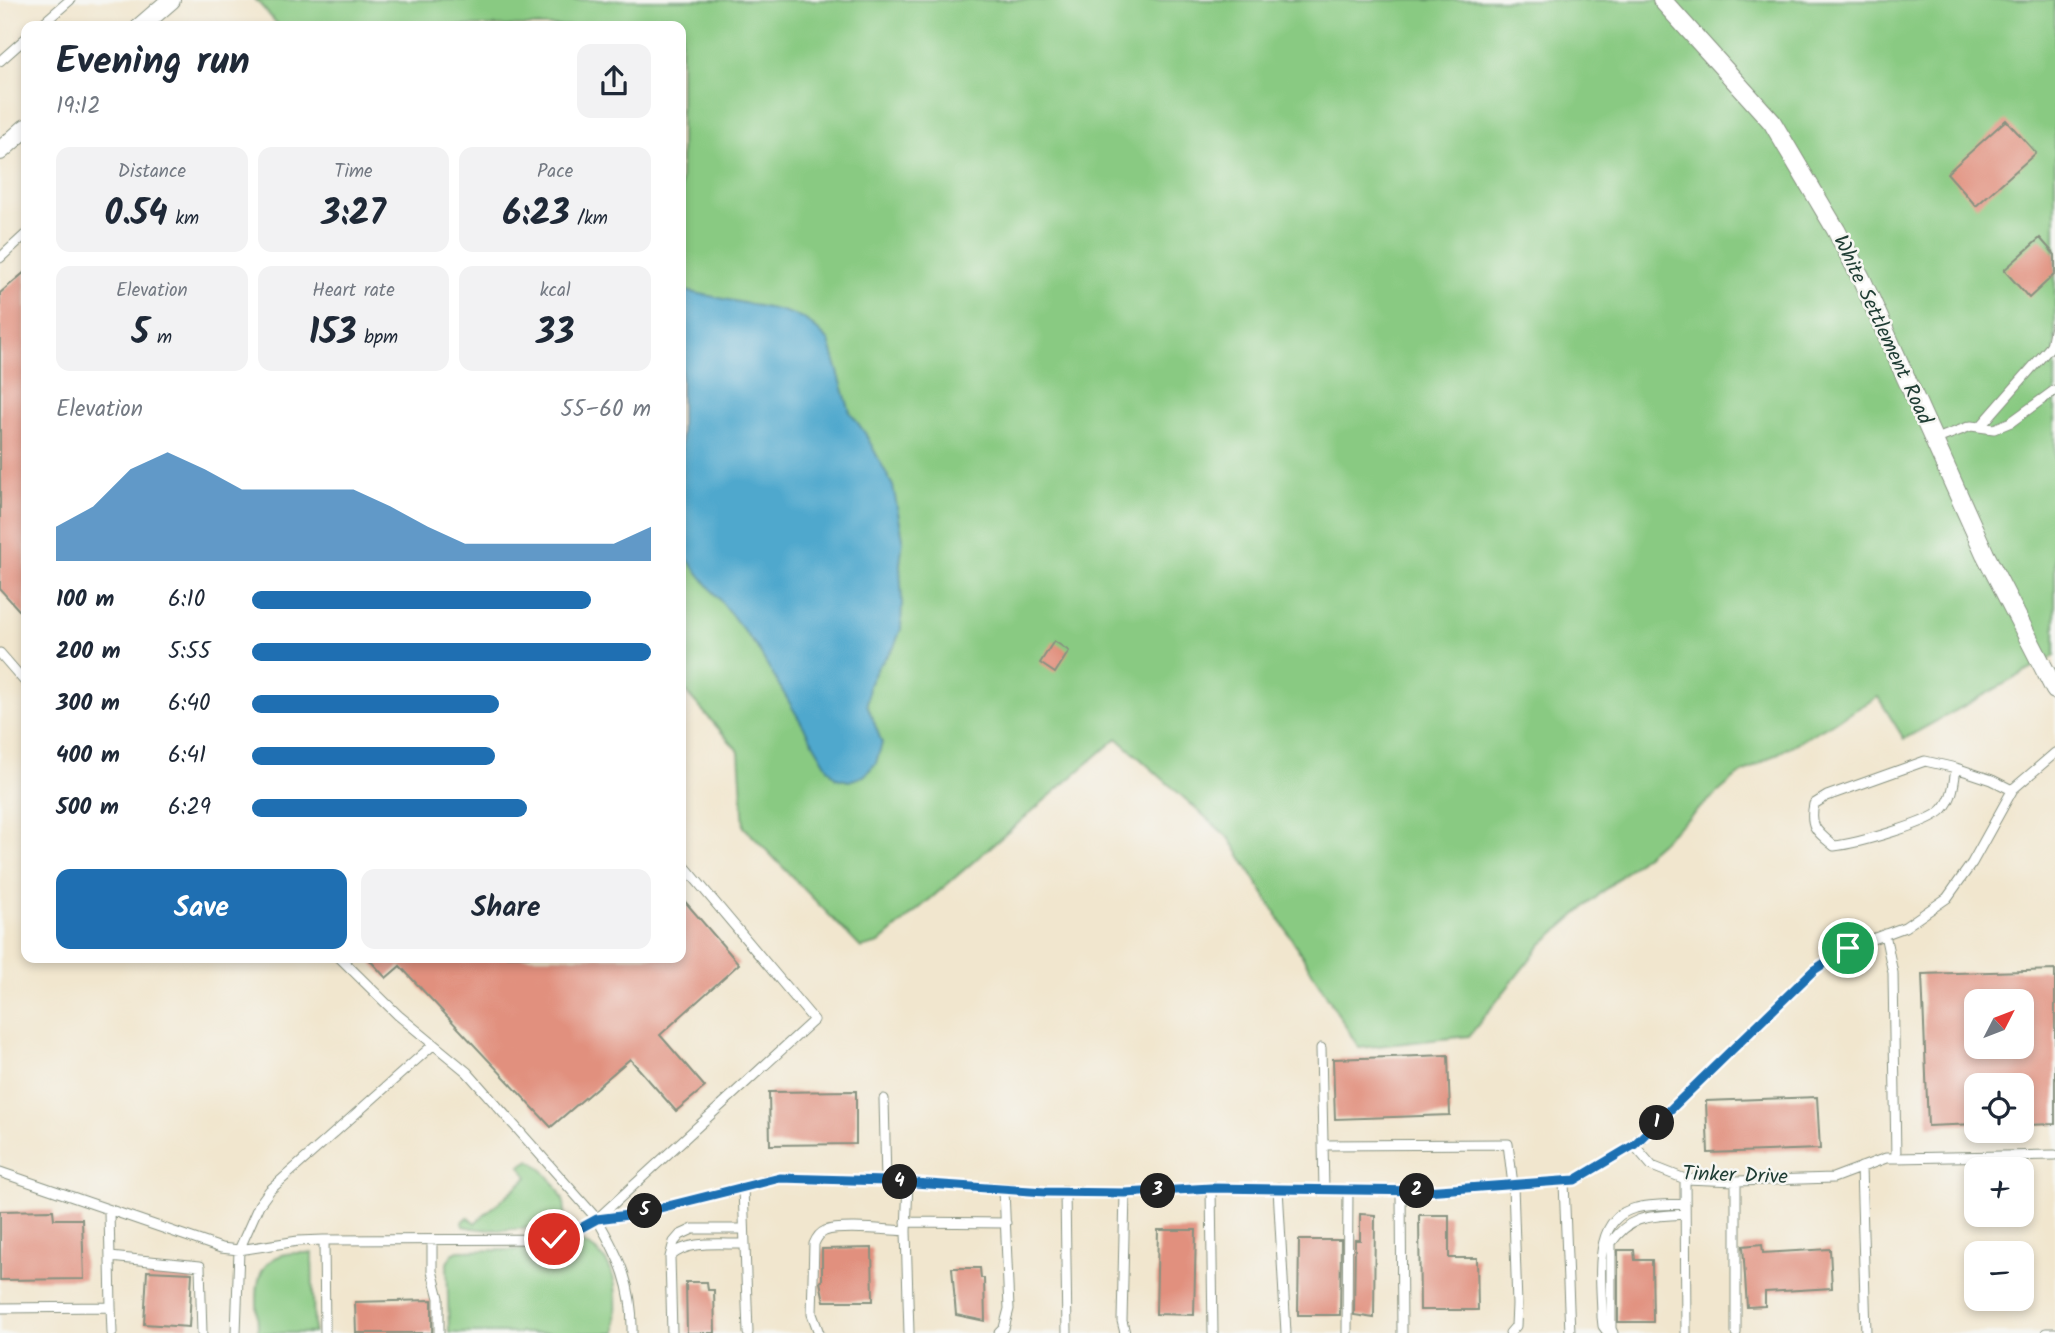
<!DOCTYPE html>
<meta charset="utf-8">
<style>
body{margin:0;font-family:Kalam,sans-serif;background:#f2f2f3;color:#1f2937;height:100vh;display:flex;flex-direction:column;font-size:26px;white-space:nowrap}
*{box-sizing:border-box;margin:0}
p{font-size:23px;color:#747a83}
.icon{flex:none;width:38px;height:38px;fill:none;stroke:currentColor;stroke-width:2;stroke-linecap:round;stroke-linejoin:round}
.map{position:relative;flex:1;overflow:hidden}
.side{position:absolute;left:21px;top:21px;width:665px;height:942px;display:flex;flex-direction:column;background:#fff;border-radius:14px;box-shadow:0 4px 10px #0003}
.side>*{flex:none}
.needle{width:46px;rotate:48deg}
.tools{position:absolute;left:1964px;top:989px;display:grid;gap:14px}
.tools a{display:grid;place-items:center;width:70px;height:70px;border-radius:14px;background:#fff;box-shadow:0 4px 10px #0003;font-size:35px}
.pin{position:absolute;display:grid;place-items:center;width:60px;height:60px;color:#fff;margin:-30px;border:4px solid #fff;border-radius:50%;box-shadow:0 2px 7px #0007}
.km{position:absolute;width:35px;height:35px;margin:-18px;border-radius:50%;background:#222;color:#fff;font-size:19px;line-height:35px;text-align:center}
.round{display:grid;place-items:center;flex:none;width:74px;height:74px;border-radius:14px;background:#f2f2f3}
.head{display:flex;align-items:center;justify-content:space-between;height:119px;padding:0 35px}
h1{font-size:38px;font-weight:800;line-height:52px}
.metrics{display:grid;grid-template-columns:repeat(3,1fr);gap:10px;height:119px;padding:7px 35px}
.metrics div{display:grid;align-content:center;border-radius:14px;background:#f2f2f3;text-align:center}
.metrics b{font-size:35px;font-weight:800}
.metrics small{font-size:19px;font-weight:400}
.metrics p{font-size:19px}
.chart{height:196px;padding:14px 35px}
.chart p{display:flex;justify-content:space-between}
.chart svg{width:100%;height:126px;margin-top:7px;fill:#1f6fb2;opacity:.7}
.primary-button{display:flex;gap:14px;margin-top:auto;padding:14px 35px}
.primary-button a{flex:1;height:80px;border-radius:14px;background:#1f6fb2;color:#fff;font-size:28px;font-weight:800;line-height:80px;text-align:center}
.primary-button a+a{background:#f2f2f3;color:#1f2937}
ul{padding:0 35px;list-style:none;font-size:23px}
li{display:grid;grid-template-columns:112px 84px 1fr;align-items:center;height:52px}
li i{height:18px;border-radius:9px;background:#1f6fb2}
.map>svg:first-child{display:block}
</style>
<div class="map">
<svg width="2055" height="1333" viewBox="0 0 2055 1333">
<rect width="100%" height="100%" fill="#f6f6f2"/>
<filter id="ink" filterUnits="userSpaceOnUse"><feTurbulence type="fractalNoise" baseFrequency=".0143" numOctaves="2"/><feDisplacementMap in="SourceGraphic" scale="14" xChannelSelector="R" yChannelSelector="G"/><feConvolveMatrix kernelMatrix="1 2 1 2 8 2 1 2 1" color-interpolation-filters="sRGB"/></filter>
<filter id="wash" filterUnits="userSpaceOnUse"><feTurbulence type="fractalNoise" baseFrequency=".00686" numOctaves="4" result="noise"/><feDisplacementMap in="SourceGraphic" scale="28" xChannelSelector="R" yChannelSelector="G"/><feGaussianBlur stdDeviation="1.57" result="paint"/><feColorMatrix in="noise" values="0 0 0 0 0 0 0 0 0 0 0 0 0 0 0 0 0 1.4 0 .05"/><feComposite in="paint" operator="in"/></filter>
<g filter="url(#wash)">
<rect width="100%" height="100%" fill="#f1e6ce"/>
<path fill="#89ca82" stroke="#54845b" stroke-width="2" d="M256 0H2055V656L1904 739 1878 697 1736 777 1542 944 1469 1036 1359 1048 1230 839 1117 738 879 943 861 948 744 827 739 752 681 686V26H279Z
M530 1160C545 1169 572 1200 563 1218 545 1231 483 1232 463 1226L462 1222 468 1217 475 1223 528 1177 520 1166Z
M582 1243C622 1260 616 1297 616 1333H449L447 1263 452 1254 458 1251 552 1249Z
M292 1253H312L314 1333H258C258 1299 248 1258 292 1253Z"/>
<path fill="#50a8cd" stroke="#387280" stroke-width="2" d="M681 290 782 311 803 318 819 331 829 341 850 412 865 433 893 486 903 538 900 565 902 602 901 629 894 647 878 667 869 685 867 704 882 743 876 763 864 776 849 781 836 778 828 768 756 646 681 551Z"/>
<g id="blocks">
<path fill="#e1907e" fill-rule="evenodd" d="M2006 120 2036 153 1976 206 1947 173Z
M2040 238 2055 255V274L2029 298 2004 270Z
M26 271V618L0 589V293Z
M1054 641 1069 651 1055 673 1040 663Z
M681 897 739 964 660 1035 705 1087 676 1111 630 1059 551 1127 400 966 386 978 367 957H681Z
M2055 970V1124L2021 1125V1085H1976V1124L1928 1126 1922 974ZM1976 1001H2021V1046H1976Z
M1448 1055 1450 1115 1335 1119 1333 1059Z
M856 1091V1144L770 1145 769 1092Z
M1817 1097 1820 1149 1708 1153 1706 1101Z
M53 1210 54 1219H82L84 1279 0 1280V1211Z
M1360 1214 1375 1215 1374 1318 1354 1315 1355 1240H1360Z
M1419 1215H1449V1258H1477L1478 1310H1420Z
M1158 1230H1196L1194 1315 1156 1314Z
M1299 1240H1341L1340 1315H1298Z
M1762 1244 1763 1253 1830 1249 1832 1288 1765 1292V1306L1747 1307 1743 1246Z
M872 1248 873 1301H824L820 1282 822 1281V1249Z
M1618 1250H1634L1635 1260H1652L1653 1322H1618Z
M952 1268H980L981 1278H984L985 1321 956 1315Z
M147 1271 192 1273 189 1327 144 1324Z
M686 1282H707L708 1290H714L715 1333H687Z
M432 1300V1333H356L355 1302Z"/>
</g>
</g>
<g filter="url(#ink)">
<use href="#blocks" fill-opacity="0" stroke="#889281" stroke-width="2"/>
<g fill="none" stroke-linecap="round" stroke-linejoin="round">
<g stroke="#889281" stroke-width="11">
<path id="service" d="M40 26 70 0
M0 61 26 38
M0 258 26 234
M1980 427 2051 346 2055 326
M1934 440 1971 426 1994 429 2011 422 2055 390
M0 653 26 683
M1956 768C1954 783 1953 798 1943 809 1931 823 1855 844 1834 846 1817 832 1809 827 1814 804L1827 796 1925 761 1956 768 1992 780 2012 790
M1885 934 1893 973 1896 1158
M339 957 398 1015 467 1072 597 1219C620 1258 633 1287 632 1333
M1321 1048 1324 1190
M884 1099 886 1181
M1323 1145 1508 1144 1513 1185 1517 1305 1516 1326 1510 1333
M1634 1145 1652 1166 1685 1179 1736 1181 1833 1178 1886 1158H1896L2055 1155
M1861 1167 1866 1333
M0 1172 221 1248 239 1250 298 1241 324 1240 554 1239 568 1235 597 1219 814 1020 681 862
M1685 1179 1686 1333
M1736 1181V1333
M1564 1182 1570 1333
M743 1187 748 1333
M1211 1188 1213 1333
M1278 1188 1286 1333
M1065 1191 1067 1333
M1401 1191 1402 1333
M597 1219 636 1214 780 1178 886 1181 1045 1192 1125 1193 1211 1188 1426 1191 1575 1180 1634 1145 1814 970 1848 948 1905 927 1947 898 1972 863 2013 789 2055 753
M906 1222 1006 1223
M906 1231 909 1333
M324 1240 325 1333
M432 1240V1271L439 1298V1333
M110 1257 200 1266 202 1333
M670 1257C687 1239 723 1245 745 1244
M111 1307 112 1333
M0 1308 111 1307 109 1211
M236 1333 239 1250 259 1205 270 1190 433 1045
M672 1333 670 1257 674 1242 680 1235 693 1229H744
M819 1333 812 1314 814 1244C816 1239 820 1233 825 1231 842 1225 886 1230 906 1231L908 1183
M999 1333 1004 1328 1009 1309 1004 1190
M1125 1333 1122 1321 1125 1193
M1347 1333 1348 1190
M1608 1333 1603 1326 1602 1317C1602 1282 1590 1218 1636 1208 1651 1204 1669 1205 1685 1204
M1613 1333 1611 1329V1243C1632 1213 1652 1217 1685 1214
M2046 1333H2055"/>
</g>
<g stroke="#889281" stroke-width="20">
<path id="minor" d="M1662 0 1772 122 1836 230 1862 280 1985 554 2055 690
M141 26 171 0
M0 151 26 128"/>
</g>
<use href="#service" stroke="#fff" stroke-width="9"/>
<use href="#minor" stroke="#fff" stroke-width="18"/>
</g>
</g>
<g fill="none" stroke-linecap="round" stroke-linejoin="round" filter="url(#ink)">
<g stroke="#fff" stroke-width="14">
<path id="route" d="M554 1239 568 1235 597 1219 636 1214 780 1178 886 1181 1045 1192 1125 1193 1211 1188 1426 1191 1575 1180 1634 1145 1814 970 1848 948"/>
</g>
<use href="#route" stroke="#1f6fb2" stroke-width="9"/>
</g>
<g text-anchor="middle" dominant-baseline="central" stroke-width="5" stroke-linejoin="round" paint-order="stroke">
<g font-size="21" fill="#1f3d34" stroke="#f6f6f2">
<text transform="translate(1882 330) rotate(65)">White Settlement Road</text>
<text transform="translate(1735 1176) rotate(2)">Tinker Drive</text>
</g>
</g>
</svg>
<div class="tools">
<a><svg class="needle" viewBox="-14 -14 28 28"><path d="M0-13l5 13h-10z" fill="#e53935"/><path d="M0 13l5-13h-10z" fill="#747a83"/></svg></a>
<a><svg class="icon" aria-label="locate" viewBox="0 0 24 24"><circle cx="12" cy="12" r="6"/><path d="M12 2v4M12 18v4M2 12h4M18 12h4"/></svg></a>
<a>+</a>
<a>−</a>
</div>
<div class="pin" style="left:1848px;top:948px;background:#1e9e55"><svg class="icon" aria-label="arrive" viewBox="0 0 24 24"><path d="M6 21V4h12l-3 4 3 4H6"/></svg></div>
<div class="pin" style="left:554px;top:1239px;background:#d93025"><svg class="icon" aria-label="check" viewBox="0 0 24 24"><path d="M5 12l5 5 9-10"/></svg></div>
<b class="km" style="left:1657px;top:1123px">1</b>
<b class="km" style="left:1417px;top:1191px">2</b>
<b class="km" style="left:1158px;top:1191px">3</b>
<b class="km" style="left:900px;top:1182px">4</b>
<b class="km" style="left:645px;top:1211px">5</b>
<section class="side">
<div class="head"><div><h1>Evening run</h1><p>19:12</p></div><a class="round"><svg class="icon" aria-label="share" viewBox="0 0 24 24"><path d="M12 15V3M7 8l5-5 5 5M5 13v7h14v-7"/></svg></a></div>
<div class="metrics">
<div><p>Distance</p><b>0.54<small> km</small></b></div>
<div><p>Time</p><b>3:27</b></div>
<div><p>Pace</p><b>6:23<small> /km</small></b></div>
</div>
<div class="metrics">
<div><p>Elevation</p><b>5<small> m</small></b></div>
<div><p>Heart rate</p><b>153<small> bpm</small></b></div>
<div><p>kcal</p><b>33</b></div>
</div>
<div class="chart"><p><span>Elevation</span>55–60 m</p>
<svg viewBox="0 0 160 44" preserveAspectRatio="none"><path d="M0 44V32L10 25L20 12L30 6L40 12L50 19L60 19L70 19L80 19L90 25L100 32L110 38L120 38L130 38L140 38L150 38L160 32V44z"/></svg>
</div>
<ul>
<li><b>100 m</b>6:10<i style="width:85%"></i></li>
<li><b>200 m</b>5:55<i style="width:100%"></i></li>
<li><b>300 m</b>6:40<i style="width:62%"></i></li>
<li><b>400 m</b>6:41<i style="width:61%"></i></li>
<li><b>500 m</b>6:29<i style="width:69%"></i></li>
</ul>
<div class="primary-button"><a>Save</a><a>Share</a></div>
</section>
</div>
